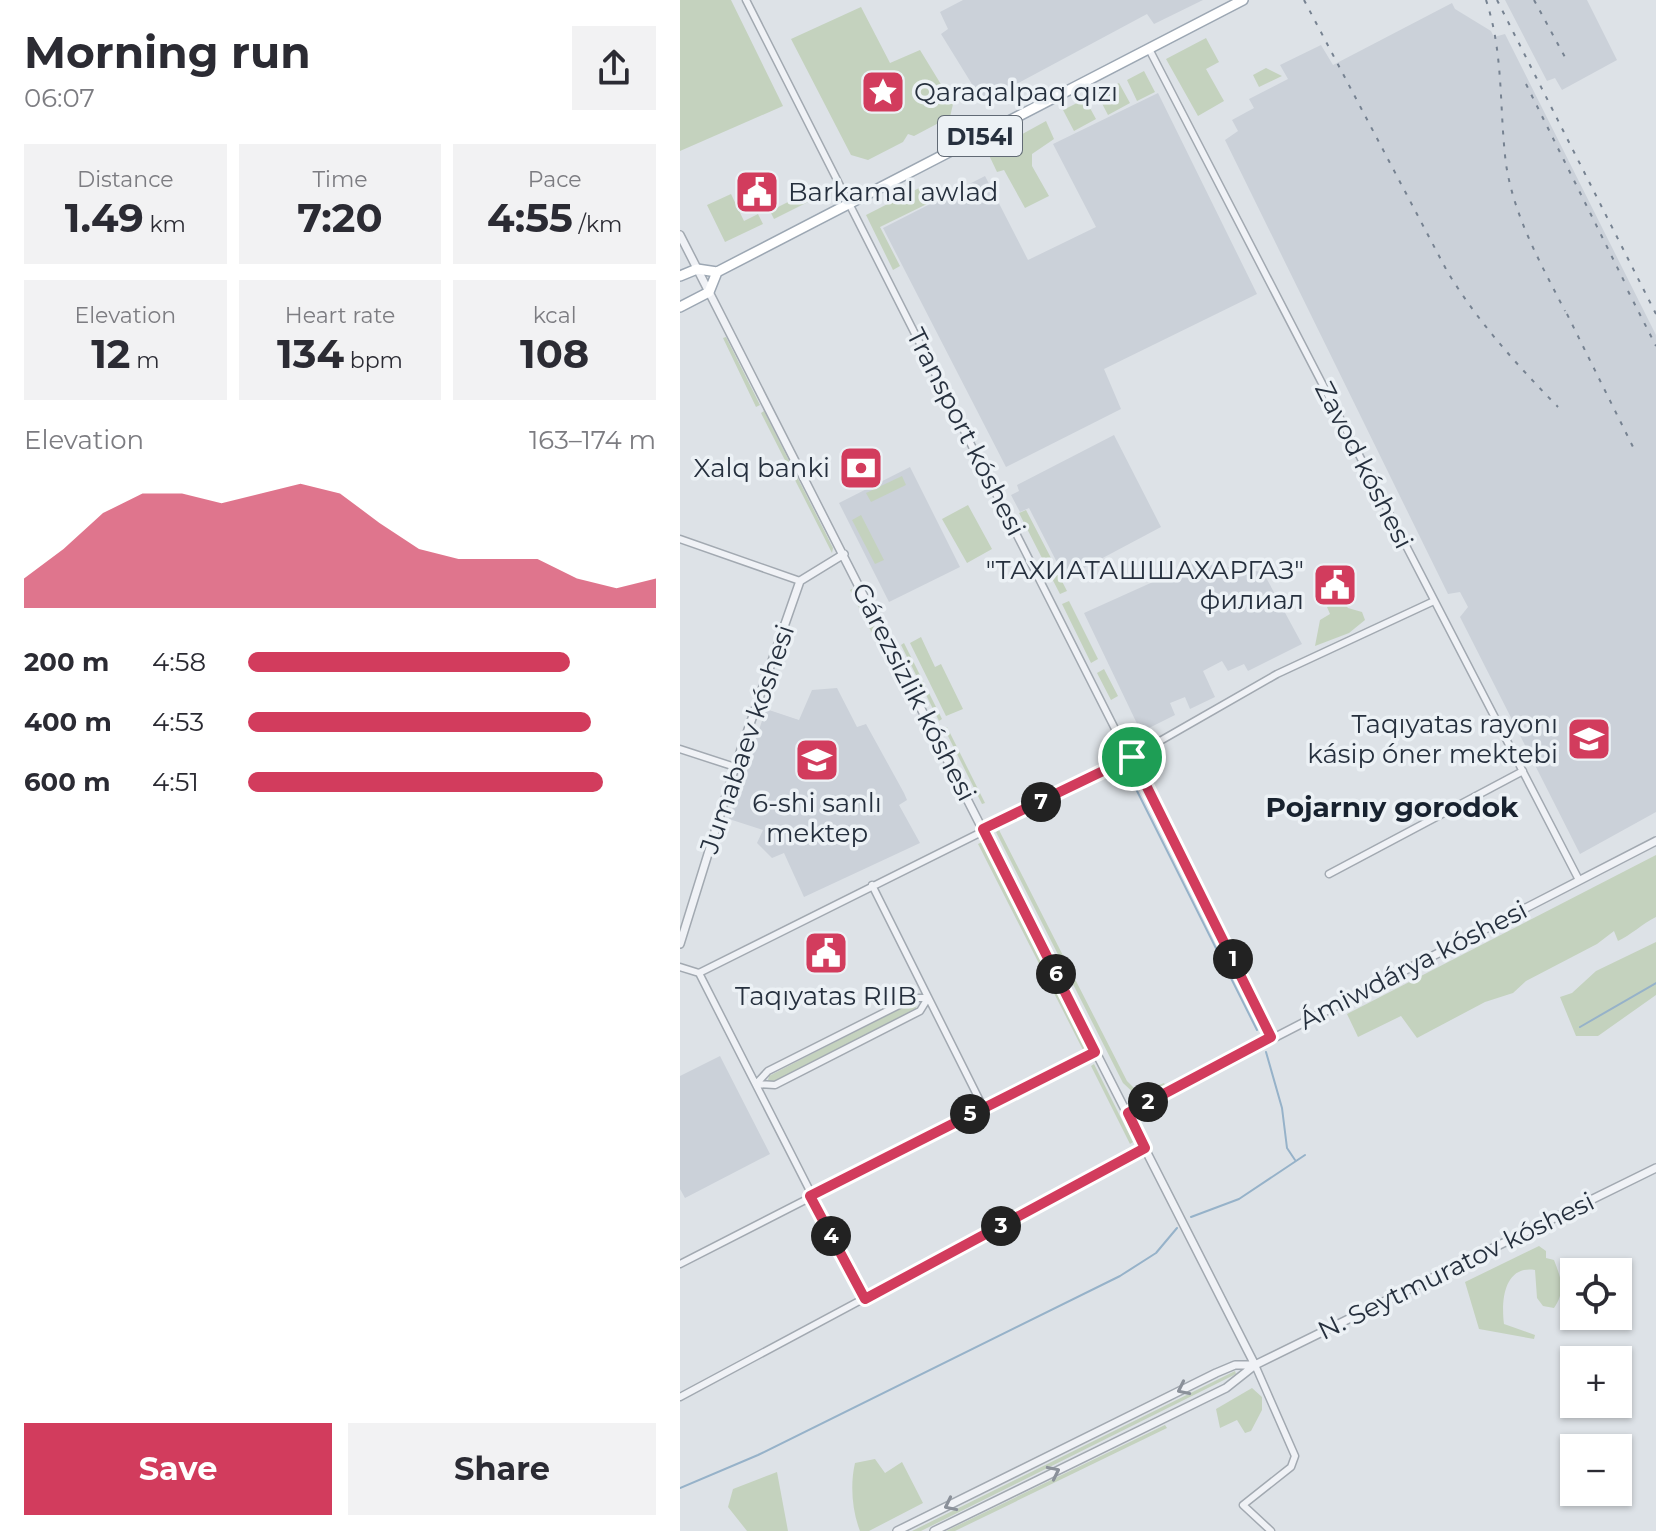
<!DOCTYPE html>
<meta charset="utf-8">
<style>
body{margin:0;font-family:Montserrat,sans-serif;background:#f2f2f3;color:#2b2b33;height:100vh;display:flex;flex-direction:column;font-size:30px;white-space:nowrap}
*{box-sizing:border-box;margin:0}
p{font-size:26px;color:#7c7c81}
.icon{flex:none;width:44px;height:44px;fill:none;stroke:currentColor;stroke-width:2;stroke-linecap:round;stroke-linejoin:round}
.map{position:relative;flex:1;overflow:hidden}
.side{display:flex;flex-direction:column;background:#fff;width:680px}
.side>*{flex:none}
.fabs{position:absolute;left:880px;top:1258px;display:grid;gap:16px}
.fabs a{display:grid;place-items:center;width:72px;height:72px;border-radius:0px;background:#fff;box-shadow:0 2px 6px #0004;font-size:40px}
.pin{position:absolute;display:grid;place-items:center;width:68px;height:68px;color:#fff;margin:-34px;border:4px solid #fff;border-radius:50%;box-shadow:0 2px 8px #0007}
.km{position:absolute;width:40px;height:40px;margin:-20px;border-radius:50%;background:#222;color:#fff;font-size:22px;line-height:40px;text-align:center}
.round{display:grid;place-items:center;flex:none;width:84px;height:84px;border-radius:0px;background:#f2f2f3}
.overview{display:flex;align-items:center;justify-content:space-between;height:136px;padding:0 24px}
h1{font-size:44px;font-weight:700;line-height:60px}
.metrics{display:grid;grid-template-columns:repeat(3,1fr);gap:12px;height:136px;padding:8px 24px}
.metrics div{display:grid;align-content:center;border-radius:0px;background:#f2f2f3;text-align:center}
.metrics b{font-size:40px;font-weight:700}
.metrics small{font-size:22px;font-weight:400}
.metrics p{font-size:22px}
.chart{height:224px;padding:16px 24px}
.chart p{display:flex;justify-content:space-between}
.chart svg{width:100%;height:144px;margin-top:8px;fill:#d23c5d;opacity:.7}
.action{display:flex;gap:16px;margin-top:auto;padding:16px 24px}
.action a{flex:1;height:92px;border-radius:0px;background:#d23c5d;color:#fff;font-size:32px;font-weight:700;line-height:92px;text-align:center}
.action a+a{background:#f2f2f3;color:#2b2b33}
ul{padding:0 24px;list-style:none;font-size:26px}
li{display:grid;grid-template-columns:128px 96px 1fr;align-items:center;height:60px}
li i{height:20px;border-radius:10px;background:#d23c5d}
main{display:flex;flex:1;min-height:0}
.map>svg:first-child{display:block}
</style>
<main>
<section class="side">
<div class="overview"><div><h1>Morning run</h1><p>06:07</p></div><a class="round"><svg class="icon" aria-label="share" viewBox="0 0 24 24"><path d="M12 15V3M7 8l5-5 5 5M5 13v7h14v-7"/></svg></a></div>
<div class="metrics">
<div><p>Distance</p><b>1.49<small> km</small></b></div>
<div><p>Time</p><b>7:20</b></div>
<div><p>Pace</p><b>4:55<small> /km</small></b></div>
</div>
<div class="metrics">
<div><p>Elevation</p><b>12<small> m</small></b></div>
<div><p>Heart rate</p><b>134<small> bpm</small></b></div>
<div><p>kcal</p><b>108</b></div>
</div>
<div class="chart"><p><span>Elevation</span>163–174 m</p>
<svg viewBox="0 0 160 44" preserveAspectRatio="none"><path d="M0 44V35L10 26L20 15L30 9L40 9L50 12L60 9L70 6L80 9L90 18L100 26L110 29L120 29L130 29L140 35L150 38L160 35V44z"/></svg>
</div>
<ul>
<li><b>200 m</b>4:58<i style="width:79%"></i></li>
<li><b>400 m</b>4:53<i style="width:84%"></i></li>
<li><b>600 m</b>4:51<i style="width:87%"></i></li>
</ul>
<div class="action"><a>Save</a><a>Share</a></div>
</section>
<div class="map">
<svg width="976" height="1531" viewBox="0 0 976 1531">
<rect width="100%" height="100%" fill="#dde2e7"/>
<path fill="#cbd1d9" d="M283 0H523L474 24 467 14 303 102 261 34 268 29 260 12Z
M825 0H907L937 60 882 90 875 78 867 81Z
M772 3 775 9 811 31 814 37 825 34 976 335V812L900 854 780 617 788 607 780 592 768 594 545 140 558 131 552 120 574 108 569 99 608 79 600 65 641 45 653 65Z
M478 93 577 294 424 369 441 409 326 467 203 228 305 176 348 260 416 227 373 144Z
M434 435 481 527 385 578 349 508 340 512 331 495 339 491 337 485Z
M230 467 280 567 209 602 159 503Z
M515 563 583 572 622 644 568 671 564 664 548 671 542 661 523 671 535 697 510 709 505 697 490 703 495 715 461 732 404 613Z
M157 688 177 727 186 724 224 793 227 800 219 805 240 843 124 897 104 853 92 858 77 843 83 830 49 819 86 709 119 720 132 690Z
M40 1056 90 1154 5 1198 0 1189V1076Z"/>
<path fill="#c4d2be" d="M0 0H51L103 106 0 151Z
M181 7 210 63 240 50 273 104 270 117 234 136 228 134 223 142 188 160 171 155 111 39Z
M526 38 539 62 526 69 544 101 518 116 486 59Z
M586 68 602 76 579 87 573 75Z
M464 71 475 92 457 101 447 80Z
M439 83 450 103 428 115 417 94Z
M405 99 416 119 394 131 383 110Z
M366 121 374 139 352 154V166L369 196 345 208 324 170 317 172 308 153Z
M241 187 249 203 200 227 220 266 213 270 186 215Z
M136 188 140 196 94 219 90 211Z
M51 194 64 221 78 214 83 224 45 242 27 205Z
M46 337 80 405 76 407 43 338Z
M84 411 153 548 152 553 81 413Z
M222 476 226 485 191 502 186 493Z
M288 505 312 549 287 563 262 519Z
M346 510 371 558 364 562 339 513Z
M181 515 204 560 195 564 172 520Z
M373 564 387 591 380 594 366 567Z
M174 588 230 698 226 700 170 590Z
M661 599 668 608 682 612 685 620 669 633 635 646 640 620 650 614 647 607Z
M389 601 418 659 411 663 382 604Z
M241 637 255 667 261 664 283 709 266 716 230 643Z
M224 643 262 719 259 721 221 645Z
M424 669 438 696 431 700 417 673Z
M267 727 305 803 302 804 264 728Z
M319 830 447 1081 459 1093 484 1083 486 1086 457 1096 443 1083 316 832Z
M302 842 407 1048 403 1050 298 844Z
M976 855V917C962 924 951 935 938 941L934 931 917 944 846 981 833 993 805 1002 737 1038 721 1016 678 1037 667 1014Z
M976 942V995L918 1036H896L880 997 892 993 916 971Z
M232 1002 237 1004 236 1009 92 1082 88 1080 89 1076Z
M414 1064 453 1142 450 1144 411 1066Z
M859 1246 866 1251V1258L874 1260C881 1278 886 1291 874 1308L863 1306 857 1298 855 1270C824 1265 821 1301 824 1324L855 1335 854 1339 799 1329 785 1282Z
M555 1371 556 1374 241 1531H232Z
M572 1388 582 1397V1410L571 1431 565 1433 557 1420 540 1428 536 1409Z
M485 1425 487 1428 275 1531H266Z
M195 1459 205 1473 222 1462 243 1503 189 1531H180C172 1511 170 1484 175 1463Z
M97 1472 108 1531H67L48 1507 53 1489Z"/>
<g fill="none" stroke-linecap="round" stroke-linejoin="round">
<path stroke="#96b2c9" stroke-width="2" d="M449 775 577 1030
M900 1027 976 983
M586 1052 602 1108 607 1148 615 1160
M511 1217 559 1199 625 1155
M0 1488 78 1455 440 1276 476 1253 497 1228"/>
<g stroke="#a2a9b1" stroke-width="9">
<path id="minor" d="M66 0 591 1037
M469 49 899 880
M0 539 120 581
M0 749 55 767
M649 874 843 771
M192 885 303 1107
M0 967 19 973
M19 973 452 757 597 674 754 601
M19 973 185 1299
M233 998H248L240 1011 95 1085 76 1084 88 1071Z
M0 1264 415 1052
M575 1365 615 1456 611 1467 563 1505 591 1531
M0 1397 465 1148"/>
</g>
<g stroke="#a2a9b1" stroke-width="10">
<path id="tertiary" d="M0 235 575 1365
M0 944 55 767 120 581 164 554
M448 1113 976 841
M217 1531 536 1373 555 1365H575
M254 1531 546 1388 575 1365 976 1168"/>
</g>
<g stroke="#9ca7b3" stroke-width="12">
<path id="primary" d="M37 272 563 0
M0 276 17 269 37 272
M0 307 29 292 37 272"/>
</g>
<use href="#minor" stroke="#f0f2f6" stroke-width="6"/>
<use href="#tertiary" stroke="#f0f2f6" stroke-width="7"/>
<use href="#primary" stroke="#fff" stroke-width="9"/>
<path stroke="#768291" stroke-width="2" stroke-dasharray="4 8" stroke-linecap="butt" d="M624 0 767 271C798 322 836 364 878 407
M806 0C824 54 819 108 826 164 834 217 861 264 885 311
M817 0 976 314
M854 0 886 59
M846 84 944 281
M948 291 976 346
M887 314 956 453"/>
</g>
<defs><path id="oneway-chevron" d="M-2-3.5L2.5 0L-2 3.5" fill="none" stroke-width="1.6" stroke-linecap="round" stroke-linejoin="round" transform="scale(2)"/></defs>
<g stroke="#8b919a">
<use href="#oneway-chevron" transform="translate(503 1389) rotate(154)"/>
<use href="#oneway-chevron" transform="translate(374 1472) rotate(-26)"/>
<use href="#oneway-chevron" transform="translate(270 1505) rotate(154)"/>
</g>
<g fill="none" stroke-linecap="round" stroke-linejoin="round">
<g stroke="#fff" stroke-width="16">
<path id="route" d="M452 757 591 1037 448 1113 465 1148 185 1299 130 1196 415 1052 303 829Z"/>
</g>
<use href="#route" stroke="#d23c5d" stroke-width="10"/>
</g>
<defs>
<g id="sight-square" transform="scale(2.3)"><rect x="-9" y="-9" width="18" height="18" rx="4" fill="#d23c5d" stroke="#ecf1f5"/><path d="M0-6L1.8-2.2L6-1.7L2.9 1.2L3.7 5.4L0 3.3L-3.7 5.4L-2.9 1.2L-6-1.7L-1.8-2.2Z" fill="#fff"/></g>
<g id="civic-square" transform="scale(2.3)"><rect x="-9" y="-9" width="18" height="18" rx="4" fill="#d23c5d" stroke="#ecf1f5"/><path d="M-.6-6.5H3V-4.5H.6V-3L4-1V1h2V6H-6V1h2V-1L-.6-3ZM-1.2 2.5V6h2.4V2.5Z" fill="#fff"/></g>
<g id="bank-square" transform="scale(2.3)"><rect x="-9" y="-9" width="18" height="18" rx="4" fill="#d23c5d" stroke="#ecf1f5"/><path d="M-6-4H6V4H-6ZM0-2.3a2.3 2.3 0 1 0 0 4.6a2.3 2.3 0 1 0 0-4.6Z" fill="#fff"/></g>
<g id="school-square" transform="scale(2.3)"><rect x="-9" y="-9" width="18" height="18" rx="4" fill="#d23c5d" stroke="#ecf1f5"/><path d="M0-5L7-2L0 1L-7-2ZM-4 1L0 2.5L4 1V4Q0 6-4 4Z" fill="#fff"/></g>
</defs>
<g fill-rule="evenodd">
<use href="#sight-square" x="203" y="92"/>
<use href="#civic-square" x="77" y="192"/>
<use href="#bank-square" x="181" y="468"/>
<use href="#civic-square" x="655" y="585"/>
<use href="#school-square" x="909" y="739"/>
<use href="#school-square" x="137" y="760"/>
<use href="#civic-square" x="146" y="953"/>
</g>
<g text-anchor="middle" dominant-baseline="central" stroke-width="7" stroke-linejoin="round" paint-order="stroke">
<rect fill="#ecf1f5" stroke="#616a75" stroke-width="2" x="258" y="116" width="84" height="40" rx="6"/>
<g font-size="24" font-weight="bold" fill="#26303e">
<text x="300" y="136">D154l</text>
</g>
<g font-size="26" fill="#26303e" stroke="#ecf1f5" text-anchor="end">
<text x="234" y="92" text-anchor="start">Qaraqalpaq qızı</text>
<text x="108" y="192" text-anchor="start">Barkamal awlad</text>
<text x="150" y="468">Xalq banki</text>
<text x="624" y="570">"ТАХИАТАШШАХАРГАЗ"<tspan x="624" dy="30">филиал</tspan></text>
<text x="878" y="724">Taqıyatas rayonı<tspan x="878" dy="30">kásip óner mektebi</tspan></text>
<text x="137" y="803" text-anchor="middle">6-shi sanlı<tspan x="137" dy="30">mektep</tspan></text>
<text x="146" y="996" text-anchor="middle">Taqıyatas RIIB</text>
</g>
<g font-size="26" fill="#26303e" stroke="#ecf1f5">
<text transform="translate(286 432) rotate(63)">Transport kóshesi</text>
<text transform="translate(684 465) rotate(63)">Zavod kóshesi</text>
<text transform="translate(234 692) rotate(63)">Gárezsizlik kóshesi</text>
<text transform="translate(67 739) rotate(-71)">Jumabaev kóshesi</text>
<text transform="translate(733 965) rotate(-27)">Ámiwdárya kóshesi</text>
<text transform="translate(776 1266) rotate(-26)">N. Seytmuratov kóshesi</text>
</g>
<g font-size="28" font-weight="bold" fill="#18222f" stroke="#ecf1f5">
<text x="712" y="807">Pojarnıy gorodok</text>
</g>
</g>
</svg>
<div class="fabs">
<a><svg class="icon" aria-label="locate" viewBox="0 0 24 24"><circle cx="12" cy="12" r="6"/><path d="M12 2v4M12 18v4M2 12h4M18 12h4"/></svg></a>
<a>+</a>
<a>−</a>
</div>
<div class="pin" style="left:452px;top:757px;background:#1e9e55"><svg class="icon" aria-label="arrive" viewBox="0 0 24 24"><path d="M6 21V4h12l-3 4 3 4H6"/></svg></div>
<b class="km" style="left:553px;top:959px">1</b>
<b class="km" style="left:468px;top:1102px">2</b>
<b class="km" style="left:321px;top:1226px">3</b>
<b class="km" style="left:151px;top:1236px">4</b>
<b class="km" style="left:290px;top:1114px">5</b>
<b class="km" style="left:376px;top:974px">6</b>
<b class="km" style="left:361px;top:802px">7</b>
</div>
</main>
